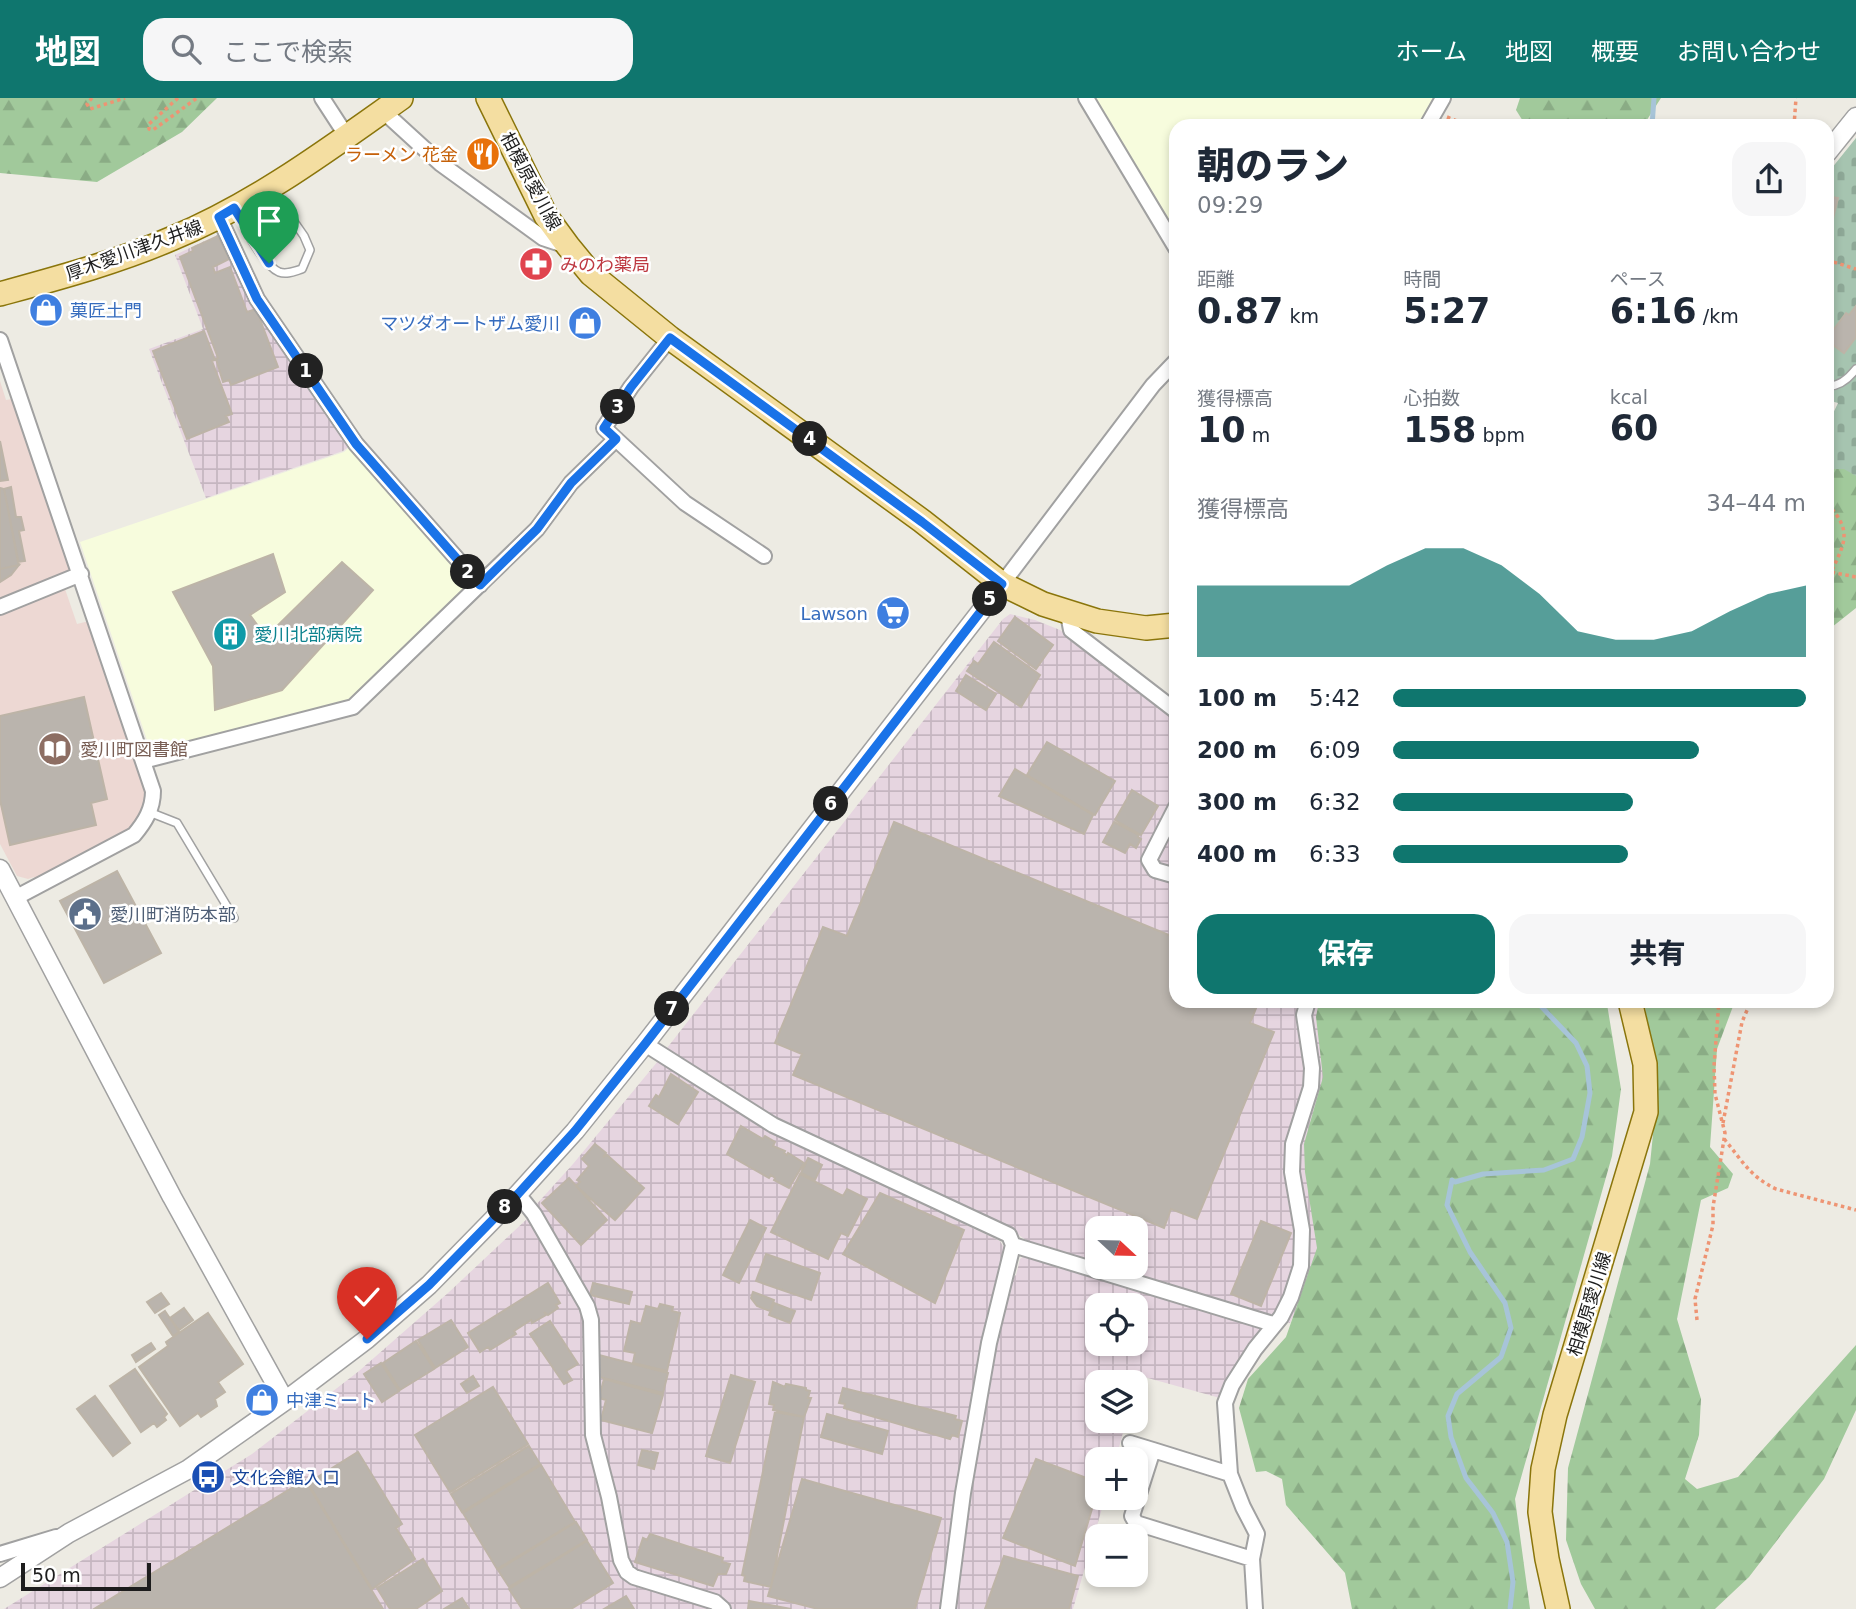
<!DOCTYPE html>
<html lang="ja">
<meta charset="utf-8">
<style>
body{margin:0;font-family:"DejaVu Sans","Noto Sans JP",sans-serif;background:#f6f6f7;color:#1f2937;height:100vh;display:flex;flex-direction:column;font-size:26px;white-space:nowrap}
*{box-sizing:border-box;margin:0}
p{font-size:23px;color:#747a83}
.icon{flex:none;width:38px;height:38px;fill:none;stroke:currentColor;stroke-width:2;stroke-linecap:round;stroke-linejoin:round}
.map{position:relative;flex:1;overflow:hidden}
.drawer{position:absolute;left:1169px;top:21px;width:665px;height:889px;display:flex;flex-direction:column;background:#fff;border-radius:21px;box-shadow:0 4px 10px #0003}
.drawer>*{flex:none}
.needle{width:46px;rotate:112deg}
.buttons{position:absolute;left:1085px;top:1118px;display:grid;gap:14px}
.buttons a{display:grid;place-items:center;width:63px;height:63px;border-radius:14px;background:#fff;box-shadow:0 4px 10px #0003;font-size:35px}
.scale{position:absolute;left:21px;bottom:18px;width:130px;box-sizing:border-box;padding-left:7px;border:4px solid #1d1d1d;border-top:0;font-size:19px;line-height:24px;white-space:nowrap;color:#1d1d1d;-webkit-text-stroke:5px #fff;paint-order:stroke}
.pin{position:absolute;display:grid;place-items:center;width:60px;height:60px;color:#fff;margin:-72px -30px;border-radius:50% 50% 50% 0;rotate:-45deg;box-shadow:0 0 7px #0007}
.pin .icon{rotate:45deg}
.km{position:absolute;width:35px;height:35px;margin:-18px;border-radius:50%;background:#222;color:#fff;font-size:19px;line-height:35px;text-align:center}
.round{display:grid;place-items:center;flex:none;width:74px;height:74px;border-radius:21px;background:#f6f6f7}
.headline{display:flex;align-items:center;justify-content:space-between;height:119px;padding:0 28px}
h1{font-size:38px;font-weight:800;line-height:52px}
.metrics{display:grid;grid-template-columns:repeat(3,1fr);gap:10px;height:119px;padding:7px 28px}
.metrics div{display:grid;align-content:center}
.metrics b{font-size:35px;font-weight:800}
.metrics small{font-size:19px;font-weight:400}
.metrics p{font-size:19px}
.chart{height:196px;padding:14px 28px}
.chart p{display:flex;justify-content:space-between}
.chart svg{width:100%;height:126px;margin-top:7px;fill:#0f766e;opacity:.7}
.button{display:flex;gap:14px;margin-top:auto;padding:14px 28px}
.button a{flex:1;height:80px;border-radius:21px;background:#0f766e;color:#fff;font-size:28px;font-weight:800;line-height:80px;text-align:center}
.button a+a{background:#f6f6f7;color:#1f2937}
ul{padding:0 28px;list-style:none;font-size:23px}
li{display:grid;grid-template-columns:112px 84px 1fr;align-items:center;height:52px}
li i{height:18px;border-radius:9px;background:#0f766e}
header{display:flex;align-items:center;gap:42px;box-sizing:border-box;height:98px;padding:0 35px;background:#0f766e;color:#fff}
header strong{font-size:33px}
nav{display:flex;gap:38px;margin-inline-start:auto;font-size:24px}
.search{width:490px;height:63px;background:#f6f6f7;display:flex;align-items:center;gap:18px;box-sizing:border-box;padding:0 24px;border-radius:21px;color:#747a83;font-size:26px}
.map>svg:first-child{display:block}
</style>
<header>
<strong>地図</strong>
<div class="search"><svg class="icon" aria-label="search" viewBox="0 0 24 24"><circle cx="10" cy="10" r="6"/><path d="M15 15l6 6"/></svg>ここで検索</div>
<nav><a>ホーム</a><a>地図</a><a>概要</a><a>お問い合わせ</a></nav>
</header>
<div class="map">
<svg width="1856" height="1511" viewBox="0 0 1856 1511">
<defs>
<pattern id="industrial-grid" width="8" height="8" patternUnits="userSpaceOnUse" patternTransform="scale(1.75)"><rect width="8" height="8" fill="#e6d5e0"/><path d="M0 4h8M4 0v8" fill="none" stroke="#c5b6c0"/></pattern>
<pattern id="forest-firs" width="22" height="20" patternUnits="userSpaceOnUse" patternTransform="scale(1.75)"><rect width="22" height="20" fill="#a1c99b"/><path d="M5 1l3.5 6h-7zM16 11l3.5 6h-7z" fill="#8aac85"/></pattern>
<pattern id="cemetery-stones" width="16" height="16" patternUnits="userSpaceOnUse" patternTransform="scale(1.75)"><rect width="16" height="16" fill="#a6c4b0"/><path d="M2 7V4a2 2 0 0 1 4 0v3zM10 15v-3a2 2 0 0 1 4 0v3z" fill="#8ea897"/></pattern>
</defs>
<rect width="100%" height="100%" fill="#edebe3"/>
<path fill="#edd8d3" d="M0 283 6 302 12 301 45 399 56 419 74 469 69 479 0 506Z
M65 491 77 526 89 523 147 699 144 715 129 732 37 783 34 779 28 781 17 778 0 746V516Z"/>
<path fill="url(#industrial-grid)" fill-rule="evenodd" d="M217 137 261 216 351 347 343 353 206 400 149 251 203 231 175 157Z
M1010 516 1035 522 1060 532 1176 619V903H1330L1324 1151 1290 1225 1100 1169H1136V1130H1097V1168L1037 1150 1016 1135 788 1028 667 950 1003 521Z
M658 963 774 1036 1000 1143 1005 1151 984 1243 961 1368 940 1511H730L727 1505 637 1473 630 1468 624 1457 608 1366 599 1333 598 1226 595 1210 535 1108 573 1066Z
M529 1119 585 1219 586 1334 604 1406 616 1463 716 1511H4L252 1356 359 1273 448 1195Z
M1027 1156 1261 1227V1237L1220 1300 1137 1277 1135 1284H1097V1323H1126L1116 1361 1097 1362V1400H1105L1073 1511H952L994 1248 1012 1180 1016 1177 1020 1161ZM1097 1208H1136V1246H1097Z"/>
<path fill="#f7fcdd" d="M1094 0H1435L1419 28H1176V135Z
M351 348 468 484 467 493 351 606 158 654 150 651 80 444 344 354Z"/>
<path fill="url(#forest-firs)" d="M0 0H217L182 34 97 84 0 75Z
M1520 0H1661L1643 28H1526L1516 12Z
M1827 366 1856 373V510L1827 533Z
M1319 903H1605L1607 906 1621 991 1612 1058 1515 1401 1530 1511H1352L1345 1475 1286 1407 1282 1381 1266 1373 1256 1374 1239 1310 1248 1281 1286 1239 1317 1150 1305 1074 1304 1046 1323 979 1316 919Z
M1644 903H1735L1717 951 1710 1049 1733 1076 1728 1090 1701 1102 1677 1221 1701 1301 1699 1337 1685 1381 1697 1391 1738 1379 1856 1247V1312L1824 1381 1749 1479 1715 1511H1595L1581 1486 1566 1442 1568 1370 1650 1066 1658 987Z"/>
<path fill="url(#cemetery-stones)" d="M1856 40V378L1844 371H1827V328L1838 305 1827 302V76Z"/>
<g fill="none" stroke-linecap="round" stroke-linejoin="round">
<path stroke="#a7c4d8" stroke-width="5" d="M1652 28 1654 0
M1510 1511 1513 1484 1507 1444 1493 1415 1466 1380 1451 1339 1448 1318 1457 1296 1501 1259 1511 1230 1505 1205 1470 1154 1447 1107 1452 1082 1455 1084 1483 1076 1544 1072 1573 1061 1582 1039 1590 995 1587 968 1576 945 1536 903"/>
</g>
<path fill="#bab4ad" stroke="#bdb4a7" stroke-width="2" d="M1827 98 1838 100 1830 133 1827 132Z
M218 138 229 161 213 169 215 175 230 169 247 214 256 211 278 269 231 287 229 282 223 284 216 261 218 260 180 159 193 153 192 150Z
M1856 208V239L1844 255 1829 244 1831 241 1828 239 1846 215 1849 217Z
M204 233 215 262 212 263 232 316 226 318 229 324 187 341 153 253Z
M0 343 8 382 0 383Z
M11 389 16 419H21L24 432 19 433 25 463 18 464 4 391Z
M0 390 4 391 19 467 0 471Z
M273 456 285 494 250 517 266 539 342 464 373 492 282 592 215 612 213 568 173 494Z
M19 467 11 477 0 484V471Z
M1015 519 1053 547 1036 571 998 543Z
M994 544 1040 577 1021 609 967 573 974 563 978 566Z
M966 577 996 596 986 612 956 593Z
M84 599 107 701 91 705 96 727 10 747 0 702V618Z
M1047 644 1115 683 1095 717 1027 677Z
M1015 671 1093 717 1084 736 999 698Z
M1132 692 1158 708 1141 737 1115 722Z
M894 724 1176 840V903H1259L1250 925 1274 934 1197 1121 1171 1111 1164 1130 793 977 802 956 775 945 823 829 847 838Z
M1114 724 1139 737 1138 739 1141 741 1136 750 1130 746 1125 755 1103 744Z
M117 773 161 855 104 885 60 803Z
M671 976 698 994 678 1026 649 1008 656 997 659 999Z
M741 1028 763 1041 765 1038 775 1044 773 1048 785 1053 784 1055 787 1057 788 1055 804 1065 789 1090 774 1082 775 1080 771 1077 769 1080 727 1056Z
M595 1046 606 1055 603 1059 607 1057 644 1090 615 1122 576 1088 580 1084 577 1082 589 1068 582 1061Z
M808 1060 822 1067 815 1082 801 1075Z
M800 1076 843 1098 847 1091 867 1101 848 1138 841 1135 828 1161 771 1134Z
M569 1080 607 1122 581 1147 542 1105Z
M880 1095 964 1132 935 1205 843 1156Z
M750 1122 766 1130 739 1185 723 1177Z
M1261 1123 1291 1135 1261 1208 1231 1196Z
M766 1156 820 1175 811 1202 756 1183Z
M548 1185 560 1205 556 1207 558 1210 548 1217 544 1214 546 1217 532 1225 531 1222 514 1233 516 1236 490 1252 488 1249 480 1254 468 1235Z
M593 1185 632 1194 629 1206 590 1197Z
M753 1194 774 1202 770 1213 757 1208 751 1200Z
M161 1195 169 1206 155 1215 147 1204Z
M774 1205 795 1213 790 1225 769 1217Z
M660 1206 673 1209 672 1213 680 1215 667 1273 633 1265 635 1255 624 1253 631 1223 641 1226 646 1208 658 1211Z
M184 1210 193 1222 179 1232 170 1220Z
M165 1213 179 1234 173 1238 159 1217Z
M208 1215 243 1266 218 1284 225 1294 215 1301 217 1308 201 1319 198 1315 180 1328 139 1269 168 1248 166 1244Z
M451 1222 468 1249 435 1270 418 1242Z
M550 1223 578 1266 566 1273 572 1282 564 1286 530 1236Z
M416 1243 434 1271 400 1292 383 1265Z
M151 1245 155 1251 136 1264 132 1257Z
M599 1257 668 1275 663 1295 599 1279Z
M381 1265 399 1293 382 1304 364 1276Z
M135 1271 167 1316 164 1319 166 1322 157 1329 154 1325 141 1334 110 1288Z
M731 1277 755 1284 730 1365 706 1358Z
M473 1278 479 1288 467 1295 461 1286Z
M604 1281 663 1297 652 1335 601 1322 606 1302 599 1300Z
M773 1284 785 1289 786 1286 806 1290V1292L810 1293 808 1300H811L804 1319 773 1312 774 1307 769 1306Z
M493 1289 528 1346 450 1394 415 1337Z
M843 1290 956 1318 955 1321 962 1323 958 1339 952 1337 950 1341 844 1310 845 1306 839 1305Z
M95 1298 130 1345 113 1358 77 1311Z
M775 1314 804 1319 771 1489 744 1483 745 1478 742 1477Z
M827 1316 888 1333 882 1356 821 1339Z
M529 1348 540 1366 462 1414 451 1396Z
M642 1352 658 1355 654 1371 638 1367Z
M358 1354 402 1426 396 1430 415 1461 372 1491 308 1385Z
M1036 1361 1097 1384V1394L1075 1468 1003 1440Z
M541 1367 575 1424 497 1471 463 1415Z
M802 1381 941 1420 915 1511H818L768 1498Z
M305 1382 383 1511H94Z
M576 1424 587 1442 509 1489 498 1472Z
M650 1436 723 1460 722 1464 730 1466 726 1476H718L713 1488 635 1464 643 1440 647 1442Z
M587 1443 613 1485 571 1511H522L509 1491Z
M1004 1458 1078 1478 1069 1511H985Z
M423 1461 442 1493 416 1511H390L377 1490Z
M626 1498 634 1511H604Z
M462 1500 469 1511H444Z
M749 1503 791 1511H748Z"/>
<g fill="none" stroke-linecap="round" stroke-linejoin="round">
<g stroke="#a1a1a1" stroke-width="10">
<path id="service" d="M235 113C244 128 263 167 279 174 287 177 295 173 302 171L310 152 304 138 272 92
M1827 288C1839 289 1849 280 1856 271
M149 714 177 725 234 820"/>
</g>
<g stroke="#a1a1a1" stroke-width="18">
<path id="minor" d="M322 0 346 37
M1086 0 1176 150
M383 13 441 66 543 140 567 148
M1427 28 1443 0
M219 119 257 201 356 346 480 487
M670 240 631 289 604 330 685 405 764 458
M0 242 153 693C153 711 145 724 134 737L15 800
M1002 486 1153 287 1176 263
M0 509 81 476
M1068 516 1071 532 1176 613
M143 663 353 609 537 431 571 385 616 341
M1176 709 1149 762 1155 772 1176 778
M645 946 773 1027 1009 1137 1013 1147 989 1245 963 1395 948 1511
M518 1096 534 1116 587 1208 591 1222 593 1337 609 1399 621 1462 627 1474 634 1479 715 1504 723 1511
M1013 1147 1273 1226
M1130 1345 1153 1352
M1230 1376 1153 1352 1132 1418 1136 1425 1252 1461
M0 1456 56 1439
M1255 1511 1252 1461 1257 1436 1243 1409 1230 1376 1225 1305 1232 1287 1255 1251 1281 1219 1291 1199 1301 1168 1302 1132 1292 1074 1293 1046 1311 989 1312 970 1304 917 1308 903"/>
</g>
<g stroke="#a1a1a1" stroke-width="21">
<path id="tertiary" d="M1827 55 1856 19
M0 771 172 1099 285 1303
M0 1480 69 1435 187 1372 285 1303 367 1241 429 1187 518 1096 575 1033 645 946 1002 486"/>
</g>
<g stroke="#8a750b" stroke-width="26">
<path id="primary" d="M488 0 546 118 568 148 591 176 670 240 922 423 1002 486 1043 506 1097 523 1146 530 1176 527
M0 196C58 180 118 164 173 140 255 106 329 51 401 0
M1558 1511 1547 1461 1540 1414 1543 1371 1555 1317 1646 1014 1645 966 1630 903"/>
</g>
<path stroke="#ee9473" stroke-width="3.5" stroke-dasharray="3.5 3.5" stroke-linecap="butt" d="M92 0 87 6 90 11 125 0
M178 0 149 26V31L153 32 197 0
M1447 19 1470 28
M1794 28 1796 0
M1827 162 1856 171
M1827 406C1853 432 1845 445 1831 474
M1827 479 1831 474 1856 479
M1723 1025 1742 924 1751 903
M1724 1041C1742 1062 1749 1078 1776 1091L1856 1112
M1697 1222 1695 1201 1713 1127V1109L1725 1035 1715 996 1714 968 1719 903"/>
<use href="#service" stroke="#fff" stroke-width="7"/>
<use href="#minor" stroke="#fff" stroke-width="14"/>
<use href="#tertiary" stroke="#fff" stroke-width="18"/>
<use href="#primary" stroke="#f4dea1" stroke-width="23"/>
</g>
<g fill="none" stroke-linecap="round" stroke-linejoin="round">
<g stroke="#fff" stroke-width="14">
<path id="route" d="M269 165 234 110 219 119 257 201 356 346 480 487 537 431 571 385 616 341 604 330 631 289 670 240 922 424 1002 486 645 946 575 1033 518 1096 429 1187 367 1241"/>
</g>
<use href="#route" stroke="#1a73e8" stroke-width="9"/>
</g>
<defs>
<g id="restaurant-disc" transform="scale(1.75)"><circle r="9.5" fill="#e8710a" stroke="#fff"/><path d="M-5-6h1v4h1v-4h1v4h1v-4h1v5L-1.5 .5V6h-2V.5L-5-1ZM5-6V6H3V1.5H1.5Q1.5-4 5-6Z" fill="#fff"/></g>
<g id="pharmacy-disc" transform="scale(1.75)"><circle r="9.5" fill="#e0444e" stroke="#fff"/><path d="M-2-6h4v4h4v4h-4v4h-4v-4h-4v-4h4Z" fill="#fff"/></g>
<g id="shop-disc" transform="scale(1.75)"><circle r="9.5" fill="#3f7fe0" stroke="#fff"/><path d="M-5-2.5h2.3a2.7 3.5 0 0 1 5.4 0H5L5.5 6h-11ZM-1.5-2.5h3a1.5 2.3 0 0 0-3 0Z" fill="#fff"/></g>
<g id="supermarket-disc" transform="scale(1.75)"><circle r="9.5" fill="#3f7fe0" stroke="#fff"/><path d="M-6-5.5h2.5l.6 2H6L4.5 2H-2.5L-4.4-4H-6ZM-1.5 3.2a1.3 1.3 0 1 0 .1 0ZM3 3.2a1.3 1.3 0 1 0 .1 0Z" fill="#fff"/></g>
<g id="building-disc" transform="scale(1.75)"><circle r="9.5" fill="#0f9aa8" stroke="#fff"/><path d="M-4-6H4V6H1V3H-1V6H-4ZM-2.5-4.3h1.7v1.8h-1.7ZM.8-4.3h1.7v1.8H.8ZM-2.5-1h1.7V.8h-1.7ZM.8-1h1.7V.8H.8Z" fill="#fff"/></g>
<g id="library-disc" transform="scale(1.75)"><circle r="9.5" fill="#8d6e63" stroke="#fff"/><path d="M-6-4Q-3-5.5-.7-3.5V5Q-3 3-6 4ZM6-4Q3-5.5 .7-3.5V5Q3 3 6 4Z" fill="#fff"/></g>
<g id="civic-disc" transform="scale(1.75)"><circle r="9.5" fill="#5c6f8a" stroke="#fff"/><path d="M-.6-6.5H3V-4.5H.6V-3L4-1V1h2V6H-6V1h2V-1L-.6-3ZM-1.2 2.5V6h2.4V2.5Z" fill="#fff"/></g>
<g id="bus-disc" transform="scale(1.75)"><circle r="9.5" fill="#1a4fb4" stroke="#fff"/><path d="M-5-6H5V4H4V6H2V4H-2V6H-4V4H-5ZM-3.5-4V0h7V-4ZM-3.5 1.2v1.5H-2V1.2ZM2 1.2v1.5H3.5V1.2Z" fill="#fff"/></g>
</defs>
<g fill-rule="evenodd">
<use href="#restaurant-disc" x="483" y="56"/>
<use href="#pharmacy-disc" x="536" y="166"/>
<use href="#shop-disc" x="46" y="212"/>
<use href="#shop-disc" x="585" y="225"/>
<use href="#supermarket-disc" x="893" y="515"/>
<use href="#building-disc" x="230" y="536"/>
<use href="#library-disc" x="55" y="651"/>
<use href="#civic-disc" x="85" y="816"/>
<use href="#shop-disc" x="262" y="1302"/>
<use href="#bus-disc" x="208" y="1379"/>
</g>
<g text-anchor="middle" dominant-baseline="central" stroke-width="5" stroke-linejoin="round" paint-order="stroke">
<g font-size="18" fill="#c56008" stroke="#fff" text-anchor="end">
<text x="458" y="56">ラーメン 花金</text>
</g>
<g font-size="18" fill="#1d1d1d" stroke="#fff">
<text transform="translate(531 83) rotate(62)">相模原愛川線</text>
<text transform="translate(134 152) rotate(-20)">厚木愛川津久井線</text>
<text transform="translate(1589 1206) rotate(-73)">相模原愛川線</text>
</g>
<g font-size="18" fill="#be3a42" stroke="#fff" text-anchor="start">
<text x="560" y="166">みのわ薬局</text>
</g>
<g font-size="18" fill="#366cbe" stroke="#fff" text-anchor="start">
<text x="70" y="212">菓匠土門</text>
<text x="560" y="225" text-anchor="end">マツダオートザム愛川</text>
<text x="868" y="515" text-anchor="end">Lawson</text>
<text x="286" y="1302">中津ミート</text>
</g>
<g font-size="18" fill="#0d838f" stroke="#fff" text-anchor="start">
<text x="254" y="536">愛川北部病院</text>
</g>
<g font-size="18" fill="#785e54" stroke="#fff" text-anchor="start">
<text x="80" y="651">愛川町図書館</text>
</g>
<g font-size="18" fill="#4e5e75" stroke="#fff" text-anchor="start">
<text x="110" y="816">愛川町消防本部</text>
</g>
<g font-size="18" fill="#164399" stroke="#fff" text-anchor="start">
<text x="232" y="1379">文化会館入口</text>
</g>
</g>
</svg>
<div class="buttons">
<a><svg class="needle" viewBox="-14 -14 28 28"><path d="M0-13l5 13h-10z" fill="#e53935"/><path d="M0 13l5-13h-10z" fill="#747a83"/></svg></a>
<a><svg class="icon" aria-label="locate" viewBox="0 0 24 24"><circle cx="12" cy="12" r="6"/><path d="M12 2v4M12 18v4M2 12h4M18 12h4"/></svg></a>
<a><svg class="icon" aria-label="layers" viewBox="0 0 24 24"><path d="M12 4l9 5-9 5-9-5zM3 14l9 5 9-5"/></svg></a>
<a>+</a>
<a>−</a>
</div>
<div class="scale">50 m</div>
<div class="pin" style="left:269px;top:165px;background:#1e9e55"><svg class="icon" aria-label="arrive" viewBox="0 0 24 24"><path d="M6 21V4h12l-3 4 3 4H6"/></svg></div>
<div class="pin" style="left:367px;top:1241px;background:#d93025"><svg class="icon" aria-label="check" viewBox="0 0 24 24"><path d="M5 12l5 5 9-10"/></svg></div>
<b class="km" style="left:306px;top:273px">1</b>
<b class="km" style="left:468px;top:474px">2</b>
<b class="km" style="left:618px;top:309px">3</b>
<b class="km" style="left:810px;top:341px">4</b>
<b class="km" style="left:990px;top:501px">5</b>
<b class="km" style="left:831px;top:706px">6</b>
<b class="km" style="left:672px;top:911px">7</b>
<b class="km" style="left:505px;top:1109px">8</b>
<section class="drawer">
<div class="headline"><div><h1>朝のラン</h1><p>09:29</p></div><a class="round"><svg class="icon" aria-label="share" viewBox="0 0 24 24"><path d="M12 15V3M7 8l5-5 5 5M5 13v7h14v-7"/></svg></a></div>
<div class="metrics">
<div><p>距離</p><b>0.87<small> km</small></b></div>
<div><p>時間</p><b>5:27</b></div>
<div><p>ペース</p><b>6:16<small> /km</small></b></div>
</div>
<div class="metrics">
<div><p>獲得標高</p><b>10<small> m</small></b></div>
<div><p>心拍数</p><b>158<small> bpm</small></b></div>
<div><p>kcal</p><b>60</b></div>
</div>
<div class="chart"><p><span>獲得標高</span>34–44 m</p>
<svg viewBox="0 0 160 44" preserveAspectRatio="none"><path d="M0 44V19L10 19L20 19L30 19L40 19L50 12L60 6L70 6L80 12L90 22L100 35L110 38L120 38L130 35L140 28L150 22L160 19V44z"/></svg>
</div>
<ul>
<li><b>100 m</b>5:42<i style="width:100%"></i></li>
<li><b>200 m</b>6:09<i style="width:74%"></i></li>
<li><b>300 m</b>6:32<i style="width:58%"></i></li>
<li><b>400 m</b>6:33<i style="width:57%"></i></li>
</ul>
<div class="button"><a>保存</a><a>共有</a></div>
</section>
</div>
